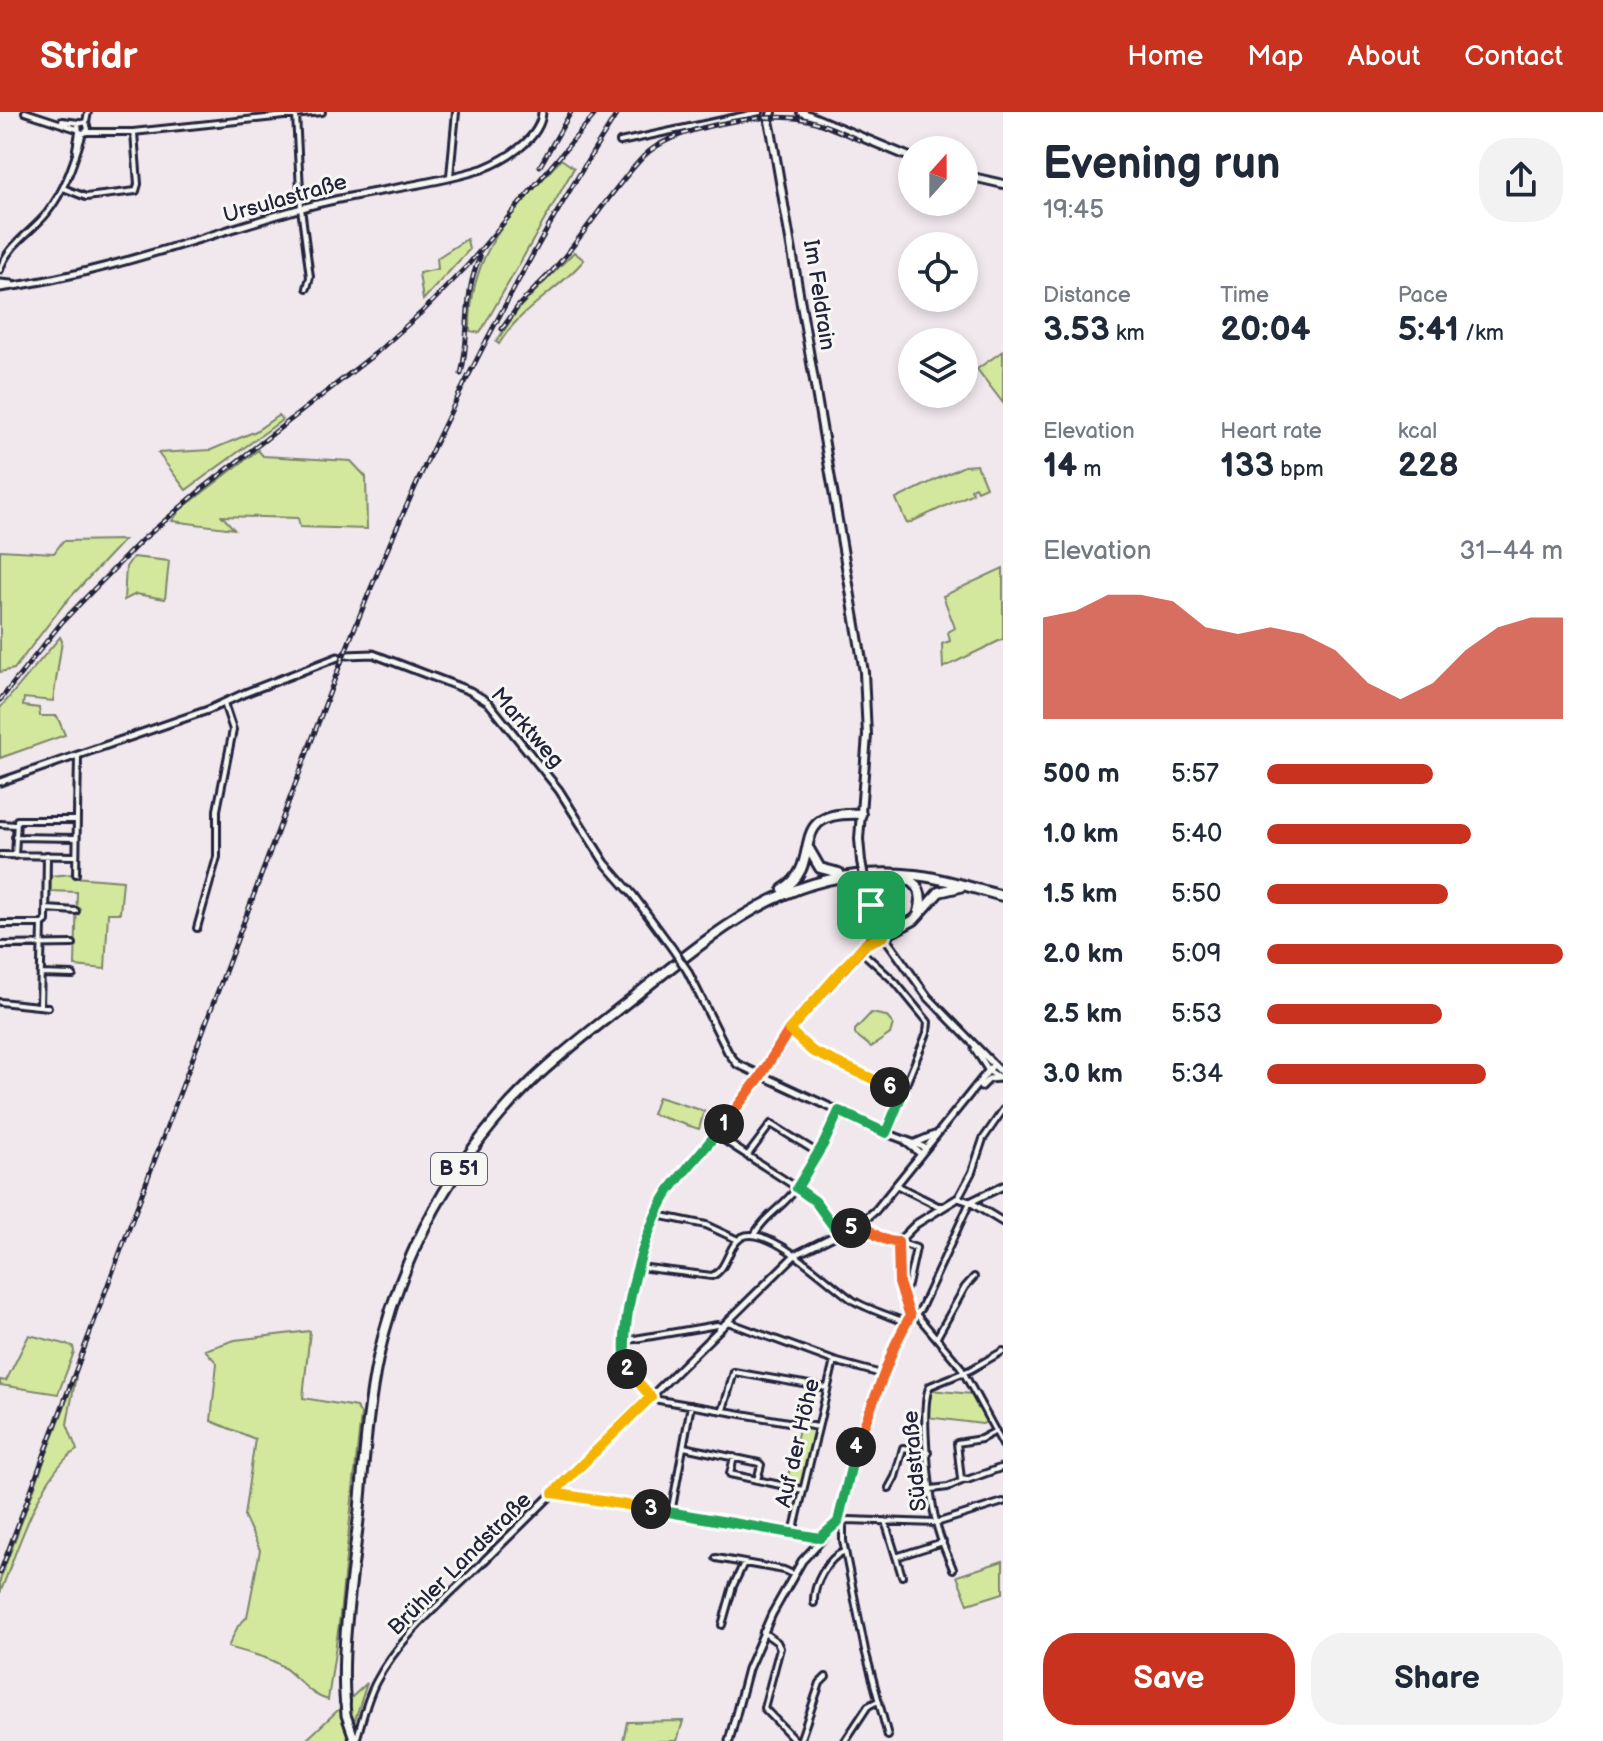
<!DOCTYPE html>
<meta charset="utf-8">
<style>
body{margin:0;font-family:"Balsamiq Sans",sans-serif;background:#f2f2f3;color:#1f2937;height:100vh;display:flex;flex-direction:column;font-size:30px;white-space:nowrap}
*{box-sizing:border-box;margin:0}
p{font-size:26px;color:#747a83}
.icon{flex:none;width:44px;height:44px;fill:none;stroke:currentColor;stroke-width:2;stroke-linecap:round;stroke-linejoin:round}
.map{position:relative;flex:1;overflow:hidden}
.panel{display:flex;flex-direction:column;background:#fff;width:600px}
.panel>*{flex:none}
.needle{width:52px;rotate:21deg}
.controls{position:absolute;left:898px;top:24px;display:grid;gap:16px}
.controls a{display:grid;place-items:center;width:80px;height:80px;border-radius:50%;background:#fff;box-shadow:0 4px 12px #0003;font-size:40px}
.pin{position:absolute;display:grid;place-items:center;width:68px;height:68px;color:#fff;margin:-34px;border-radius:16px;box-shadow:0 4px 12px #0006}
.km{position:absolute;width:40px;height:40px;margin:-20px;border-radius:50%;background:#222;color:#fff;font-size:22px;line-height:40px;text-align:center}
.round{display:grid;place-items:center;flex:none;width:84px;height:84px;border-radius:32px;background:#f2f2f3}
.summary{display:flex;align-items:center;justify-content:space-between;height:136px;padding:0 40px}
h1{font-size:44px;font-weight:700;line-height:60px}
.metrics{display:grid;grid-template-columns:repeat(3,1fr);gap:12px;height:136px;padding:8px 40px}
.metrics div{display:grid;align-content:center}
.metrics b{font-size:34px;font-weight:700}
.metrics small{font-size:22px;font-weight:400}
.metrics p{font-size:22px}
.chart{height:224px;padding:16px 40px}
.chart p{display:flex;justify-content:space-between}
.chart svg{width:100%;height:144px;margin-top:8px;fill:#c8321e;opacity:.7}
.cta{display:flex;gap:16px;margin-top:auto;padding:16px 40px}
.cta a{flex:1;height:92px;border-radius:32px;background:#c8321e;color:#fff;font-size:32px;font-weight:700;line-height:92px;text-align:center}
.cta a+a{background:#f2f2f3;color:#1f2937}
ul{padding:0 40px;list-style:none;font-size:26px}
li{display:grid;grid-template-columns:128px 96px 1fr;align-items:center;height:60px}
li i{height:20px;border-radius:10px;background:#c8321e}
header{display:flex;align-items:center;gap:48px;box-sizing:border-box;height:112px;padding:0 40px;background:#c8321e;color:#fff}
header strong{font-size:38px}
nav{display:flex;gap:44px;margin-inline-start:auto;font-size:28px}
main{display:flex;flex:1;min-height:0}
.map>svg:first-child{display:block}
</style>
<header>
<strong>Stridr</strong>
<nav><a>Home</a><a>Map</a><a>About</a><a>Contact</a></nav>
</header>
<main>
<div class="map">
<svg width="1003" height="1629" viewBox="0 0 1003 1629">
<rect width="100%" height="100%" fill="#f0e8ed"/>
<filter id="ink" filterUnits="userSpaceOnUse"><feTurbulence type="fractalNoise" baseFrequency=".0125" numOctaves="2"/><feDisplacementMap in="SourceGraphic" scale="16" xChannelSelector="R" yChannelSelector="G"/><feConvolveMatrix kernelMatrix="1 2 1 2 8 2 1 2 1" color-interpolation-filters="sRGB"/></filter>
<g filter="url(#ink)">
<path fill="#d4e89d" stroke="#7b856c" stroke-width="2" d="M561 47 574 56 480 221 470 219C469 137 512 103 561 47Z
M467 127 469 138 423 188 419 161 438 157 437 146Z
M574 140 584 148C557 180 520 196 499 232L496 230 520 195Z
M1003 239V291L977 257Z
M279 303 282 308 186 378 158 341 211 338 256 319Z
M258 338 263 344 351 349 366 365 367 417 300 415 298 406 222 404 234 417 172 409 180 398Z
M977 353 986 375 977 379 975 375 971 377 973 381 907 412 896 387 964 354Z
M124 428 64 492 14 557 0 560V438L54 441 63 429Z
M133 445 169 449 165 487 136 482 124 488 126 455Z
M1003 456V527L943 556 942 532 950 529 948 520 955 516 943 484Z
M60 525 62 529 53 589 24 586 23 594 39 596 40 604H57L65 623 0 646V596Z
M73 762 74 765 123 769 120 801H108L105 857 75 854 77 780 49 779V764Z
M871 901 886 904 893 912 890 922 871 935 855 922V918Z
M658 985 704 999 699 1017 652 1002Z
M310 1219 303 1286 356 1295 361 1302 339 1512 328 1588C306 1582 297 1562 277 1551 262 1543 243 1540 228 1535L238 1514 247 1505 260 1438 244 1404 255 1327 211 1309 217 1251 205 1238 235 1228Z
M29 1223 73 1234 74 1240 58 1282 0 1273V1268L6 1269Z
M76 1264 67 1312 77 1338C41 1359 16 1442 0 1481V1468Z
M930 1278 972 1282 988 1310 982 1312 927 1305Z
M800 1313 813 1316 815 1320 803 1374 800 1376 786 1373Z
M1003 1449V1481L968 1492 957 1464Z
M367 1571 348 1629H305Z
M683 1609 677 1629H623L627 1610Z"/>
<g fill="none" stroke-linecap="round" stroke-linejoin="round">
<g stroke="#22223b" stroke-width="10">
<path id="minor" d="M25 0 77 17
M296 3 301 96 310 165 307 176
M62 9 79 11
M86 10 78 12 79 20 85 21 88 17 86 10 88 0
M86 20H133L322 0
M620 30 760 0
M76 37 79 20
M450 64 456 0
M63 76 86 85 136 79 138 72 134 21
M0 158C7 133 32 120 47 101 66 77 74 49 83 21
M0 712 16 713
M15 725 75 726
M0 743 75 744
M15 744 17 708H75
M76 762 78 644
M47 797 76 799
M872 799 873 824
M0 812H42
M197 816 217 745V698L233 618 224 591
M0 833 73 832
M860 838 896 871 928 910 927 921 886 1021
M41 862 73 863
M0 890 48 895
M40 894 42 812 46 809 47 743
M789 918 812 939 902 980
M761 963 795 910 864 833 880 820
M759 964C745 984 731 1004 716 1023 701 1042 683 1059 669 1079 647 1110 616 1218 626 1254 629 1267 646 1283 659 1288L818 1315
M716 1023 811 1085 839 1122
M747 1044 771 1012 818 1041
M896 1073 938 1094H945
M958 1086 972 1060 983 1027 1003 998
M657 1103 706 1113 738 1128
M754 1123C764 1104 783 1095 796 1077 814 1054 827 1026 839 999
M898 1130 916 1136 908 1173 902 1182
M639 1155 712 1164C728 1157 727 1134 742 1125 769 1111 832 1175 854 1189 870 1198 890 1204 907 1211
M916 1202 960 1254 1003 1333
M916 1202 921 1196 970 1090
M728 1210 834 1249 885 1263
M937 1225 965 1175 974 1165
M623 1229 717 1213 722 1215
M723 1298 734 1260 827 1276
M996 1319 981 1327 957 1331 961 1367 967 1368 1003 1355
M684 1335 759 1351 761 1353 757 1368
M734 1345 730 1362 803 1378
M889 1376 895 1365 903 1336 928 1340
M932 1377 948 1375 962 1369
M554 1381 820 1426
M671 1401 691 1293
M885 1409 902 1464
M838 1410 843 1415V1429L865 1538 888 1624
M840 1411 848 1408 936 1411 1003 1390
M793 1421 834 1249
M896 1445 943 1430
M716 1446 784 1458 793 1462
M953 1457C947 1442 939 1426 936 1410 930 1385 919 1294 930 1274L970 1258 1003 1239
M814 1491C813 1473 827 1446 845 1439
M722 1513 733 1474 744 1451
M763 1520 777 1530 780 1536 764 1596 796 1629
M356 1629C362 1609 366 1589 376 1570 400 1523 447 1486 484 1449
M800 1629 820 1571 826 1565
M845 1629 868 1594 878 1589"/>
</g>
<g stroke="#22223b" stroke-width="11">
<path id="tertiary" d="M0 171 11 172
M0 176C104 162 202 124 302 96 361 79 425 75 482 57 505 48 541 27 542 0
M346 543 373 542 470 579 488 590 559 678 605 751 633 783 672 836
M0 670 208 598 245 581 338 545
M884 824 927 884 1003 962
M687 858 728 940 737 952 886 1021 926 1036
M975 937 989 959 1003 968
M981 975 989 967 999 966
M906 1030 921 1042
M915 1031 934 1023
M970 1090 1003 1074
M862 1110C870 1121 885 1131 898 1130
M898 1130 916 1112 958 1086 970 1090 1003 1110
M484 1449 795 1143 862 1110 876 1098 993 953
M729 1629 748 1557 772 1502 802 1449 838 1410 863 1314 895 1233 909 1207 899 1168 898 1130"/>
</g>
<g stroke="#22223b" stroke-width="12">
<path id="secondary" d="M772 0 769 9 772 23 864 560 867 623 859 727 861 749
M801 0 912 46
M964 63 1003 72
M866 775 882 821"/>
</g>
<g stroke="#22223b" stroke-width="13">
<path id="primary" d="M345 1590 346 1603 355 1629"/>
</g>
<g stroke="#22223b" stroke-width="14">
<path id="trunk" d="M809 737 820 756 839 761
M901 765C919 769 924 783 919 800
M783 777C827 750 782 698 861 702
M881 819 897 815
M884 824 914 808 939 780 960 775
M345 1590C340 1534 353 1460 359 1403 364 1351 367 1298 378 1246 401 1141 455 1044 532 969 564 938 600 912 635 884 721 816 796 749 915 763 945 766 974 777 1003 784"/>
</g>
<use href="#minor" stroke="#f6f6f2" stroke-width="4"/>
<use href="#tertiary" stroke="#f6f6f2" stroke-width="5"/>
<use href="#secondary" stroke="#f6f6f2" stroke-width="6"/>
<use href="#primary" stroke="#f6f6f2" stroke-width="7"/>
<use href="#trunk" stroke="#f6f6f2" stroke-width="8"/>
<g stroke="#22223b" stroke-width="5">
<path id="rail" d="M540 54 571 0
M544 168C581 130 607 82 644 44 673 15 762 0 802 7 821 10 841 20 859 28
M502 217 519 193 551 160
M461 262C471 223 462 183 480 145
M0 588 62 510 141 429 202 377 376 241 424 198 467 154 597 0
M0 1461 335 566C411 368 504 179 618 0"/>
</g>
<use href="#rail" stroke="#f6f6f2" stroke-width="2" stroke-dasharray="6" stroke-linecap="butt"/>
<g stroke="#22223b" stroke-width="11" stroke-linecap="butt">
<path id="tertiary-bridge" d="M672 836 687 858"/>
</g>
<g stroke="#22223b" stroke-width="12" stroke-linecap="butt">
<path id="secondary-bridge" d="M861 749 866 775"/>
</g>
<use href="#tertiary-bridge" stroke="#f6f6f2" stroke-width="5"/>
<use href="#secondary-bridge" stroke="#f6f6f2" stroke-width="6"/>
</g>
</g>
<g fill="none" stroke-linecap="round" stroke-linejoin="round" filter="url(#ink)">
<g stroke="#fff" stroke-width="16">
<path id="split-1" d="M724 1012 760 965 789 918 873 824 874 814 871 793"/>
</g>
<g stroke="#fff" stroke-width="16">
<path id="split-2" d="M627 1257C617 1215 644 1115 669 1079 686 1056 707 1035 724 1012"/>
</g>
<g stroke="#fff" stroke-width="16">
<path id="split-3" d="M627 1257 651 1285 553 1381 651 1397"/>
</g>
<g stroke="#fff" stroke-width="16">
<path id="split-4" d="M651 1397 820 1426 838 1410 856 1335"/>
</g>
<g stroke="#fff" stroke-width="16">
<path id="split-5" d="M851 1116 862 1110C870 1121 884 1130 898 1130L899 1171 910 1204 895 1233 856 1335"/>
</g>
<g stroke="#fff" stroke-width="16">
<path id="split-6" d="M851 1116 839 1122 815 1089 797 1076 824 1031 839 999 886 1021 903 980 890 975"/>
</g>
<g stroke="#fff" stroke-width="16">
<path id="split-7" d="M871 793 884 824 864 833 789 918 812 939 890 975"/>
</g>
<use href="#split-1" stroke="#f0652b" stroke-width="10"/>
<use href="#split-2" stroke="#22a559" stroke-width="10"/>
<use href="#split-3" stroke="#f5b400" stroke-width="10"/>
<use href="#split-4" stroke="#22a559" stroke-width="10"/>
<use href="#split-5" stroke="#f0652b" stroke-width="10"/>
<use href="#split-6" stroke="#22a559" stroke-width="10"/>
<use href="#split-7" stroke="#f5b400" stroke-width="10"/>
</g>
<g text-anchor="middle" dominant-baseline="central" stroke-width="6" stroke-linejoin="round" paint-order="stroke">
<rect fill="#f6f6f2" stroke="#626272" stroke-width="2" x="431" y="1041" width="56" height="32" rx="6"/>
<g font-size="20" font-weight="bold" fill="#22223b">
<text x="459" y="1057">B 51</text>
</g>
<g font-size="22" fill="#22223b" stroke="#f6f6f2">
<text transform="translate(285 87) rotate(-16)">Ursulastraße</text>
<text transform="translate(819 183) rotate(81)">Im Feldrain</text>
<text transform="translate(527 616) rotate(49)">Marktweg</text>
<text transform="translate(798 1331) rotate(-77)">Auf der Höhe</text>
<text transform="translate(915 1349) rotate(-95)">Südstraße</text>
<text transform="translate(460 1452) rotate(-45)">Brühler Landstraße</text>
</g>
</g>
</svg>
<div class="controls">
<a><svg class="needle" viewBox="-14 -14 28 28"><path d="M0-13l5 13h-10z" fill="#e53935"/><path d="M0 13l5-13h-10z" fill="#747a83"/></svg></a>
<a><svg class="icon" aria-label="locate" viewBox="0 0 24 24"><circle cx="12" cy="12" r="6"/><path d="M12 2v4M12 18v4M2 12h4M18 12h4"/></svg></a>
<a><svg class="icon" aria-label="layers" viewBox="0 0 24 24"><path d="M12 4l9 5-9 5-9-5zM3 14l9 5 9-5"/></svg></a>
</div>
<div class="pin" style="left:871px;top:793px;background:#1e9e55"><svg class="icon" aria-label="arrive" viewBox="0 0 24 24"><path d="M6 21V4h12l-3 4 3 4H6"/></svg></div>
<b class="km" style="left:724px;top:1012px">1</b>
<b class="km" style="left:627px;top:1257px">2</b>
<b class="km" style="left:651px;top:1397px">3</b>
<b class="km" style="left:856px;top:1335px">4</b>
<b class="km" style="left:851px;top:1116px">5</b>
<b class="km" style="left:890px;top:975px">6</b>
</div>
<section class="panel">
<div class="summary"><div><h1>Evening run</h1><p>19:45</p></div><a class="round"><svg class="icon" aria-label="share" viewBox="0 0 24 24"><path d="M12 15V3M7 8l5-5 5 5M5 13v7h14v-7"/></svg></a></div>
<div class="metrics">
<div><p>Distance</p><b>3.53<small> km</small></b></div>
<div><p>Time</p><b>20:04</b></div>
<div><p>Pace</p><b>5:41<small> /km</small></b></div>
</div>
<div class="metrics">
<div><p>Elevation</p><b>14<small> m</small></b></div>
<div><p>Heart rate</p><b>133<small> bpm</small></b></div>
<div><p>kcal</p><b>228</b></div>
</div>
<div class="chart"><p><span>Elevation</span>31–44 m</p>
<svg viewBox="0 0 160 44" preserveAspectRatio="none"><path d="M0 44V13L10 11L20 6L30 6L40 8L50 16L60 18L70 16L80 18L90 23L100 33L110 38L120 33L130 23L140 16L150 13L160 13V44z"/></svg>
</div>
<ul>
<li><b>500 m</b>5:57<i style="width:56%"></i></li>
<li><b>1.0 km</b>5:40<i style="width:69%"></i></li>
<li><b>1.5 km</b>5:50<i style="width:61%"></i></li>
<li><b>2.0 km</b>5:09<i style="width:100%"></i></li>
<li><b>2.5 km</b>5:53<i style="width:59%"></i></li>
<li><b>3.0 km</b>5:34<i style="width:74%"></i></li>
</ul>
<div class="cta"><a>Save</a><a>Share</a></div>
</section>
</main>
